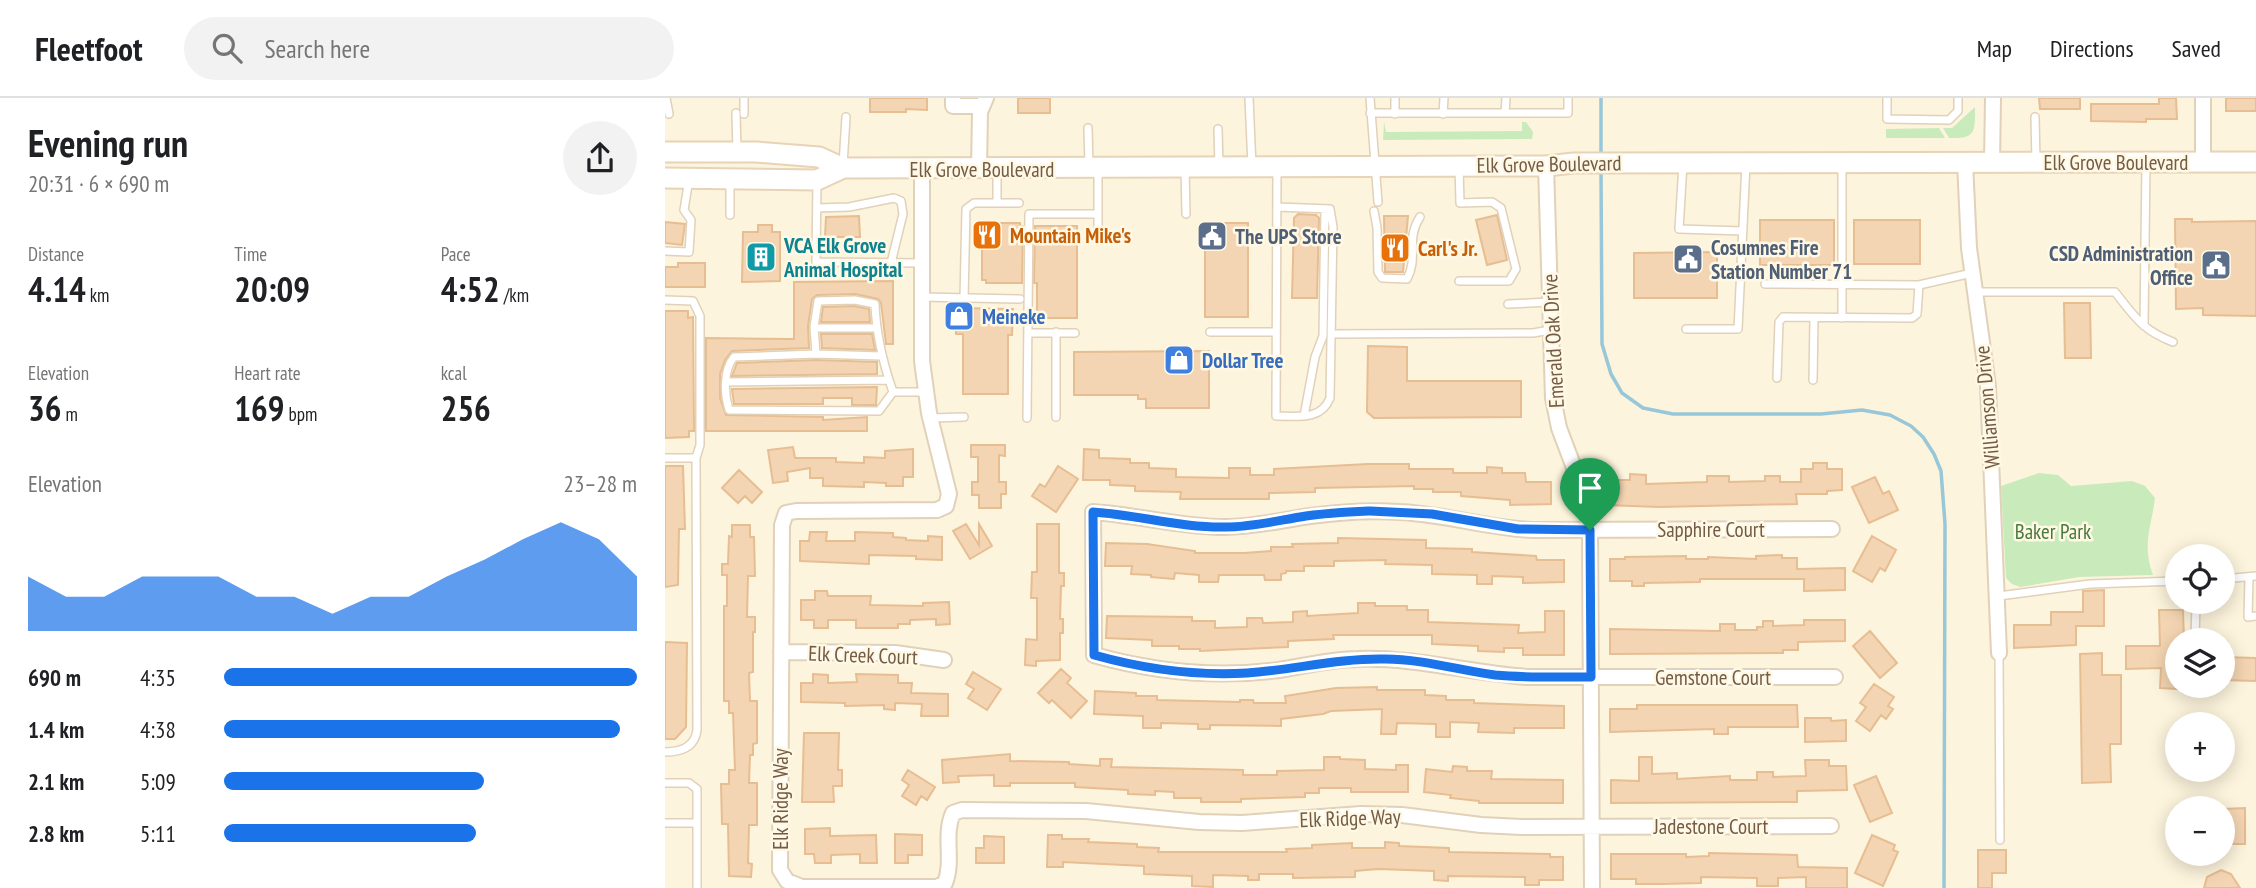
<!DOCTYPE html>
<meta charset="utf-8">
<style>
body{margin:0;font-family:"PT Sans Narrow",sans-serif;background:#f2f2f2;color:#202124;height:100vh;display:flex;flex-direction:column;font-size:26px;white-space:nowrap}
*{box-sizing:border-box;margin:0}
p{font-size:23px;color:#757577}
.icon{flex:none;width:38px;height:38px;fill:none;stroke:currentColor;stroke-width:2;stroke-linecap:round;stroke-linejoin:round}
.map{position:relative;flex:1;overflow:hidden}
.side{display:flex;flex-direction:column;background:#fff;width:665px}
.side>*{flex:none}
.buttons{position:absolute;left:1500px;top:446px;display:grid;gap:14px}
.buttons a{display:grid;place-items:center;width:70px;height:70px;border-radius:50%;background:#fff;box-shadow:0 4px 18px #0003;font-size:35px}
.pin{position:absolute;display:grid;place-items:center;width:60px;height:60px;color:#fff;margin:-72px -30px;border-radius:50% 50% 50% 0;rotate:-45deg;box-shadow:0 0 7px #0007}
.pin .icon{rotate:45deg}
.round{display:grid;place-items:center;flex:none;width:74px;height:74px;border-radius:37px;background:#f2f2f2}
.headline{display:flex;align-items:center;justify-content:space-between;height:119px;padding:0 28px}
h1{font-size:38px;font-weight:800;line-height:52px}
.metrics{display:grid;grid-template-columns:repeat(3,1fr);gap:10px;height:119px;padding:7px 28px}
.metrics div{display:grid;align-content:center}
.metrics b{font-size:35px;font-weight:800}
.metrics small{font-size:19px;font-weight:400}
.metrics p{font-size:19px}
.chart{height:196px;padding:14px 28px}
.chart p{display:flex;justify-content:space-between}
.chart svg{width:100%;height:126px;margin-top:7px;fill:#1a73e8;opacity:.7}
ul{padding:0 28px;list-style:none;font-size:23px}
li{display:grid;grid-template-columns:112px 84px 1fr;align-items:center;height:52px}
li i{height:18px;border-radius:9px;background:#1a73e8}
header{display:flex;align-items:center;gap:42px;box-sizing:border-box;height:98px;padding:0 35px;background:#fff;border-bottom:2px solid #e0e0e0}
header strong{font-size:33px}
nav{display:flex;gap:38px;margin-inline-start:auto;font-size:24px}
.search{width:490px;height:63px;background:#f2f2f2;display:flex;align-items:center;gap:18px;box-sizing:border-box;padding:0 24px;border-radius:38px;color:#757577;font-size:26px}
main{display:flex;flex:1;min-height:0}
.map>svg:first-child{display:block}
</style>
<header>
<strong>Fleetfoot</strong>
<div class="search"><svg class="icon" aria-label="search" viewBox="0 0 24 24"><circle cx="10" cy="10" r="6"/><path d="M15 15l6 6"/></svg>Search here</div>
<nav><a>Map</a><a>Directions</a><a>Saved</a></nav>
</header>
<main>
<section class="side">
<div class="headline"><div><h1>Evening run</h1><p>20:31 · 6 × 690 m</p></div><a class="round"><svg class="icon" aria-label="share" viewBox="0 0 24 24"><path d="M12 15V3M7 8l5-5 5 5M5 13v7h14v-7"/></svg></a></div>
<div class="metrics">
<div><p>Distance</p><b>4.14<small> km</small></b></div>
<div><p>Time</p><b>20:09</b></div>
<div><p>Pace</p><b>4:52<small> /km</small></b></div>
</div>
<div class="metrics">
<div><p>Elevation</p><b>36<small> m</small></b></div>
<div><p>Heart rate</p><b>169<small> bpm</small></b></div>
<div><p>kcal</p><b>256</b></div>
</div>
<div class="chart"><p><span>Elevation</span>23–28 m</p>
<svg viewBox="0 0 160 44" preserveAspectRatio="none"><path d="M0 44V25L10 32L20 32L30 25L40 25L50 25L60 32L70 32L80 38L90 32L100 32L110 25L120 19L130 12L140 6L150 12L160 25V44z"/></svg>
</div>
<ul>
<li><b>690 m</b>4:35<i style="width:100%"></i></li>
<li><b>1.4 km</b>4:38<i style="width:96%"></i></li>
<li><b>2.1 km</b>5:09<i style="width:63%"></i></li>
<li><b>2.8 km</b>5:11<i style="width:61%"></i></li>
</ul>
</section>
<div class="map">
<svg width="1591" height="790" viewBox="0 0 1591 790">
<rect width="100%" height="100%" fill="#fdf4dd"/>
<path fill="#c9ebbb" d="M1310 9C1310 34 1311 41 1284 40L1278 30H1287Z
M719 24 721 34 857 33V24H861L868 34 867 41 718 42Z
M1274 30 1280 40H1221V31Z
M1374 375 1393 377 1406 388 1467 383 1480 388 1490 400C1486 431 1477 446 1488 477L1414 479 1355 489 1347 486 1341 480 1336 388Z"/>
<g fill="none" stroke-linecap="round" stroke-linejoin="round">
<path stroke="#97c7d9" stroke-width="3.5" d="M936 57V0
M936 72 937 246 946 276 957 295 978 310 1008 316H1156L1197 312 1225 317 1246 328 1258 339 1269 356 1276 373 1280 426 1279 790"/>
</g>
<path fill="#f4d5b3" stroke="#e7bd92" stroke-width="2" d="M205 0H262V12L241 11V14H205Z
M353 0H385V15H353Z
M1374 0H1415V11H1375Z
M1494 0H1511L1512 21H1481V24L1426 23V6H1494Z
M1561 0H1591V13H1561Z
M633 116 651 117 654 120 652 200H627L629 120Z
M832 117 842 162 822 167 811 122Z
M194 118 195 139H160L161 119Z
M719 118H743L738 174H720Z
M1510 121H1527V124L1591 123V218L1538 217V210L1511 211Z
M1095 122H1169V167H1095Z
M1189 122H1255V166H1189Z
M0 124 20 126 17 147 0 145Z
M324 125H355V128H358L357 185H321V182H317V131L324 128Z
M540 125H583V219H540Z
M93 127H107V134H115V183L77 184 78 134H93Z
M370 128H412V220H372V185H369Z
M1052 154V200H969V155Z
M13 165H40V189H0V169H13Z
M228 183V246H221L216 205 213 201 190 196 152 197 147 201 143 228 144 250 67 253 60 262 55 276V300L61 317 158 319V322L202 319V333H41V240L129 241V184Z
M1399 205H1425L1426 260H1400Z
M189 208 204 211 205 224H156L158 209Z
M291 210 348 211 347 237H343V296H298V236H291Z
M0 213H23V220L28 219 29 333H24V339L0 340Z
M156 236H207L210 252 157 250Z
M703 248 742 249V283H856V319L709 320 702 314Z
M544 253V310H481V301H473V297H409V254Z
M151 262 212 264V276L67 278 72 265Z
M212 289 211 307H187V300H158V306H69L67 291Z
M306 347H340V358L334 357V384H341V396H336V410H314V397H307V384H313V359H306Z
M128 349 130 360H171V364L199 365V359L220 360V353L248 351V379H238V388H221V385L199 384V389L158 388V380H145V370L122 374 123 383 108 385 103 352Z
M419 351 434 352V360L465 361V365H484V370L511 371V379L564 380V370H585V377H609V371L703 366H744V371H788V375H822V369L837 370V375H860L861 384H886V406L845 407V402L796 398V394H768V391H749V388L650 390V394L604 395V401H515L516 394 470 393V388L445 387V382H418Z
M1148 365H1162V371H1177V392L1162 393V396H1131L1132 406 994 409 941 407V382H965V376L981 377V386L1042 384V378H1064V384L1100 383V378H1115V384H1136V371H1148Z
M0 368H18L20 431H14L13 487 0 489Z
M393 368 413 381 391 414 367 398 375 386 380 389Z
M74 372 97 394 87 405 80 398 73 405 57 390Z
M1210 379 1218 396 1224 393 1233 412 1204 425 1187 389Z
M301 426 314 447V426L327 448 305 461 288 433Z
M372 426H394V475H399V488H396L395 521H398V535H395V562L371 563V568L360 567 361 541 372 542V500H366L367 474H372Z
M67 427H85V439H89L90 478H83L82 519H90V534H88V574L84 575 85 603H92V645L88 646V657H85L84 685H92V727H84L83 765 87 766 86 779 64 778 63 726H57L56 686H64V672H70L68 615H64V603H59V508H62V477H57V466H63L64 438 67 439Z
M145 434H162L161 443H190V434L228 435V439L241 440V442L263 443V438L277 439V462L251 461V458L204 457V466L135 463V443H144Z
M1207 438 1231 452 1220 473 1215 470 1207 484 1188 473Z
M673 440 761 442V450L807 451V454L871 458 872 462H899V484L858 485V479L827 478V486H812V477L767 476V467L720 466 721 462 669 463V468H639V473H621V475L616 476V482H600L599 477H554L553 484H534V477L510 475 509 481 486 479V477L466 476 467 468H440L441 445 482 446 530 453V455H579L606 453V449H628L627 446 673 445Z
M1117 457V460H1132V471L1180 470V492L1139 493V481H1035V484L979 485V488H967V483H945V461H960V459L1021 458V461H1043V459L1091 461V458Z
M1439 492V528H1411V547L1349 550V527H1386V514H1418V493Z
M150 493H162L163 498H206L205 507 258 508V505L284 504 285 526 271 527V521L245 522V526H233V530H191V522H163V530H149V522H136V502H150Z
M693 505H710V508H742V512H763V524L854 527 853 535 880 534V513H899V557H858V550H839V554L813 553V548L767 546V537H668L669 541 623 543V549L535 553V551H514V548H487V542L441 540 442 518 527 519V523H550V530L582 529V520H597L598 525 628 524V514L642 513V518L693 515Z
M1494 512H1518L1519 542H1512V591L1495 590 1496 570 1461 571V548H1495Z
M1139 522H1180V543L1133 544V552H1118V555L945 556V531L1055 533V526H1070V532H1092V529H1098V523H1108V528L1139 527Z
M1205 533 1232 565 1215 580 1188 548Z
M0 544 22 545 21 629 10 641H0Z
M1437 555V577H1456V646H1445L1446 684 1417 685 1415 556Z
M1558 559 1591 560V583L1558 582Z
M396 571 406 580 402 585 422 603 406 620 387 602 384 605 373 595Z
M308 574 336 591 322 612 303 600 309 591 301 586Z
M148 576 163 577V585L192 584 191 576 233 577V585H247L246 595 283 596V618H256L257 606 230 605V612L219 611V607L180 608V605L136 604V585H148Z
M1209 586 1229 599 1223 608 1228 611 1221 621 1216 617 1205 633 1191 623 1201 609 1195 605Z
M712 589V592H760V597L781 598V602H809V605L899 608V630H849V635L813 634 814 625 785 624V639H771V626L732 625 731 636H716L717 611 666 613 658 616 616 621V628L545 627V631H533V626L496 625V630H478V618L429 616 430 593 471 595V598H492V602L575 604V602H588L589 605H621L620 598 671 590Z
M972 607H1132L1133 629H1063V636H1049V631L945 634V611H972Z
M1140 620H1166V623L1181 622V643L1140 644Z
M139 635H174L173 672H177V688H168L169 704H137Z
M345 656V663L404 664V666L435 668V661H447L446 669 578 672V677H612V673L659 672V659H675V661L700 662V671L731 672V667H743V694H686V690H654V695H640V699L576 701V704H536V700H509V694L490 693V697L463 696V692L410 689V685H345V688H329V677L293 678 294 684 278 685 277 662Z
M974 659H987V676L1012 675V681L1065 678V682H1092V674H1108V679L1141 678 1140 662H1164V668H1181L1182 692 1132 693V704L946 705V682L974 683Z
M788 668 802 669V673H827L826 681 898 682V705H814V703L785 700 786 697 759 694 761 671 787 674Z
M243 672 270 689 262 702 256 698 251 707 237 698 244 687 237 682Z
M1211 678 1227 715 1205 724 1189 687Z
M1580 710V746H1558V711Z
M165 730V738L211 737 212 765H195V756L166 757V765H150L149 756H140V731Z
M230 736 257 737V757H243V765H230Z
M383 737H397V741H424L423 744 472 746V749L494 750 493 754H622L621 751 647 750V747L687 745V750H720V744L734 745V748L784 750V754L885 756V759H898V782H874V787H860V779L783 778V783L769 782V773L713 771 690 773V779L628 780V776H594V782H583V778L548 777V789L527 788V778L479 776V768L398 764V769H382Z
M1207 737 1230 747 1228 752 1233 754 1218 788 1190 775Z
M319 738 339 739V765H311V750H319Z
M1313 752H1341V775H1327V790H1313Z
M1044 755 1132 757 1133 769 1182 770V790H1141V779L1113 780V788H1092V780L1036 779V785L997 786H971V781H946V756H1021V759L1044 758Z
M1556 772 1566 776 1575 790H1539L1542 779Z"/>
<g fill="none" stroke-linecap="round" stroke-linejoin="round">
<g stroke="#e1d1b9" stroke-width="10">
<path id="service" d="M1 0 4 16
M584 0 587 68
M705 0 713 104
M730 0V16
M1222 0V21L1284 22 1293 13V0
M71 15 72 53
M705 15H903V0
M840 15 841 0
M79 16V0
M778 16 779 0
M1370 19 1371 64
M423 30 424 68
M553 31 554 68
M1018 66 1014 131 1078 133
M178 67 181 19
M520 70 521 116
M332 71V105
M433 71V133
M152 83 151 164 257 165
M612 109 665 111 668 129 665 300C656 323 632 318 611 318L612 71
M152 110 184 109 229 100 236 103 238 116 226 165
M709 113 712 130 713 174 717 180 742 181C754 159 740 142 755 119
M65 117V81
M0 153 24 154 26 122 19 112 24 81
M794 183H844L851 171 836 110 827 104 795 105 794 68
M1100 186 1254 187 1307 175
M1311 194H1450C1470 219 1477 232 1508 244
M257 199 355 201
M299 201 301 111 309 105H354
M0 202 28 203 35 218V347L31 360 32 632C30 649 16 654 0 654
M190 202 210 206C211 237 218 265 228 294L214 313 64 312C59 296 58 272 69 259L151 256 149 229 153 203Z
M843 206 885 204
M1177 220V66
M1479 228 1481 65
M149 230H211
M1021 231H1073L1081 66
M391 234V319
M545 234H611
M364 235H410
M666 236 868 235 885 232
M151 256 216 258
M1112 280 1114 224 1118 219 1247 220 1252 216 1254 187
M1148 282 1149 220
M61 284 224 282
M228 294H261
M639 318 650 259 658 238 660 111
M266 320 299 319
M362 320 364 116H432
M0 360H31
M1584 479 1583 519 1591 518
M1558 481 1591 478
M1334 498 1425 486 1512 483
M1530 542 1531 504
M1334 555 1335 742
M0 685H24L32 691V790
M0 725H32"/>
</g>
<g stroke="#e1d1b9" stroke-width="18">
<path id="minor" d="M288 0V8H317
M1300 64 1304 150 1323 288 1334 555
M1538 64V0
M1327 65 1328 0
M881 68 888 300 894 330 916 388 925 432 927 790
M257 71V263L264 315 284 396 281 408 272 412 131 413 121 415 117 427 115 772 122 783 137 789H272L280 785C289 763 278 737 288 715L297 712 421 713 534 724 577 725 696 716 737 717 816 727 857 729 1166 728
M314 71 315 14 321 0
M1167 431 867 432C822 430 780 416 735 414 705 412 675 414 645 418 617 422 589 429 560 429 516 429 473 417 428 414L429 557C489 574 552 580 614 572 640 568 666 561 693 561 750 559 806 575 863 579H1170
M116 554 230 555 279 562"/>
</g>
<g stroke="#e7d3b6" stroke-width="23">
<path id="secondary" d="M0 54H91L154 59 178 70
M0 80 152 82 178 70 881 68 909 65 1591 64"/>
</g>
<use href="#service" stroke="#fff" stroke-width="7"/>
<use href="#minor" stroke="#fff" stroke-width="14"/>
<use href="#secondary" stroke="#fff" stroke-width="19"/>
</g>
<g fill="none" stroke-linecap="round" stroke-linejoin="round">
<g stroke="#fff" stroke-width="14">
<path id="route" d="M705 413 767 416 853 431 925 432 926 579C894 579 862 580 830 577 793 572 757 561 720 561 673 560 628 572 582 575 530 578 479 571 429 557L428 414C473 417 517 430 561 429 588 429 615 422 641 418 662 415 684 414 705 413Z"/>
</g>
<use href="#route" stroke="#1a73e8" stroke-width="9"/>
</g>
<defs>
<g id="restaurant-square" transform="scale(1.575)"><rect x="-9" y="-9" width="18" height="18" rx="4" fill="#e8710a" stroke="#fff8e4"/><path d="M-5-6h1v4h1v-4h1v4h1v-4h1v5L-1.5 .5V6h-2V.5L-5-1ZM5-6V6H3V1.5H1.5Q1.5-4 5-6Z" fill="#fff"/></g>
<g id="civic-square" transform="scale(1.575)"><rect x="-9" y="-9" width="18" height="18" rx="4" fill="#5c6f8a" stroke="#fff8e4"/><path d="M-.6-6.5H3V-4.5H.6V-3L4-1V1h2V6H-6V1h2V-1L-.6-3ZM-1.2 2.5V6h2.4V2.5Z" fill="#fff"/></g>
<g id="building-square" transform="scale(1.575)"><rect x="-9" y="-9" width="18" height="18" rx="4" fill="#0f9aa8" stroke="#fff8e4"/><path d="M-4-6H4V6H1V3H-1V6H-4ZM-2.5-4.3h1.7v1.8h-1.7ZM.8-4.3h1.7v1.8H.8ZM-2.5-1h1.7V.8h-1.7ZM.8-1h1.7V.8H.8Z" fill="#fff"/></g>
<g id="shop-square" transform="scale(1.575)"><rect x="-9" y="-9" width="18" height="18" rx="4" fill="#3f7fe0" stroke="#fff8e4"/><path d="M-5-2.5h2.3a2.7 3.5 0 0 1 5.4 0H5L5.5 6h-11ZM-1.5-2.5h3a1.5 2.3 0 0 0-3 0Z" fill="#fff"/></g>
</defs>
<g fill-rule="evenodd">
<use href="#restaurant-square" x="322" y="137"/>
<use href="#civic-square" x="547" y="138"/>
<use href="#restaurant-square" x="730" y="150"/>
<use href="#building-square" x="96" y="159"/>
<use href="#civic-square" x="1023" y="161"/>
<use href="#civic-square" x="1551" y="167"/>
<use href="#shop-square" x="294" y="218"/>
<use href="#shop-square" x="514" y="262"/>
</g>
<g text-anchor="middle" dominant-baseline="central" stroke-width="5" stroke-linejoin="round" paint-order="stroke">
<g font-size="21" fill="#735b45" stroke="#fff8e4">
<text x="1451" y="64">Elk Grove Boulevard</text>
<text transform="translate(884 66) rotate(-1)">Elk Grove Boulevard</text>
<text x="317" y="71">Elk Grove Boulevard</text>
<text transform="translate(888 243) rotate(-93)">Emerald Oak Drive</text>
<text transform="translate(1322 309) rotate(-95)">Williamson Drive</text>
<text x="1046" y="431">Sapphire Court</text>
<text transform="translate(198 557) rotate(2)">Elk Creek Court</text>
<text x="1048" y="579">Gemstone Court</text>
<text transform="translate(115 701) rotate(-90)">Elk Ridge Way</text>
<text transform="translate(685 720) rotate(-2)">Elk Ridge Way</text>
<text x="1046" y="728">Jadestone Court</text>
</g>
<g font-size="21" font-weight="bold" fill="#c56008" stroke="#fff8e4" text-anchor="start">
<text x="345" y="137">Mountain Mike's</text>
<text x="753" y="150">Carl's Jr.</text>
</g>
<g font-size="21" font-weight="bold" fill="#4e5e75" stroke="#fff8e4" text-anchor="start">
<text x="570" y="138">The UPS Store</text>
<text x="1046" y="149">Cosumnes Fire<tspan x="1046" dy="24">Station Number 71</tspan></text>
<text x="1528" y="155" text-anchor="end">CSD Administration<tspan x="1528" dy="24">Office</tspan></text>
</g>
<g font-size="21" font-weight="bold" fill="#0d838f" stroke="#fff8e4" text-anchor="start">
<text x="119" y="147">VCA Elk Grove<tspan x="119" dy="24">Animal Hospital</tspan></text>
</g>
<g font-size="21" font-weight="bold" fill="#366cbe" stroke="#fff8e4" text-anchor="start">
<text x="317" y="218">Meineke</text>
<text x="537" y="262">Dollar Tree</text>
</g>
<g font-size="21" fill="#477a3c" stroke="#fff8e4">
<text x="1388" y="433">Baker Park</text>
</g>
</g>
</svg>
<div class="buttons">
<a><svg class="icon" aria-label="locate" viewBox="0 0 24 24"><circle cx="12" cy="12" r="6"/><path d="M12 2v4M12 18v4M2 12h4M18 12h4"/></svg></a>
<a><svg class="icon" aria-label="layers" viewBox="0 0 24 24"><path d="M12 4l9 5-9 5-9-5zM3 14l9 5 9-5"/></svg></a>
<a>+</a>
<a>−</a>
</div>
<div class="pin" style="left:925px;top:432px;background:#1e9e55"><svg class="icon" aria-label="arrive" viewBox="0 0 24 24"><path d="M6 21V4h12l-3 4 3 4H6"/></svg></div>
</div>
</main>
